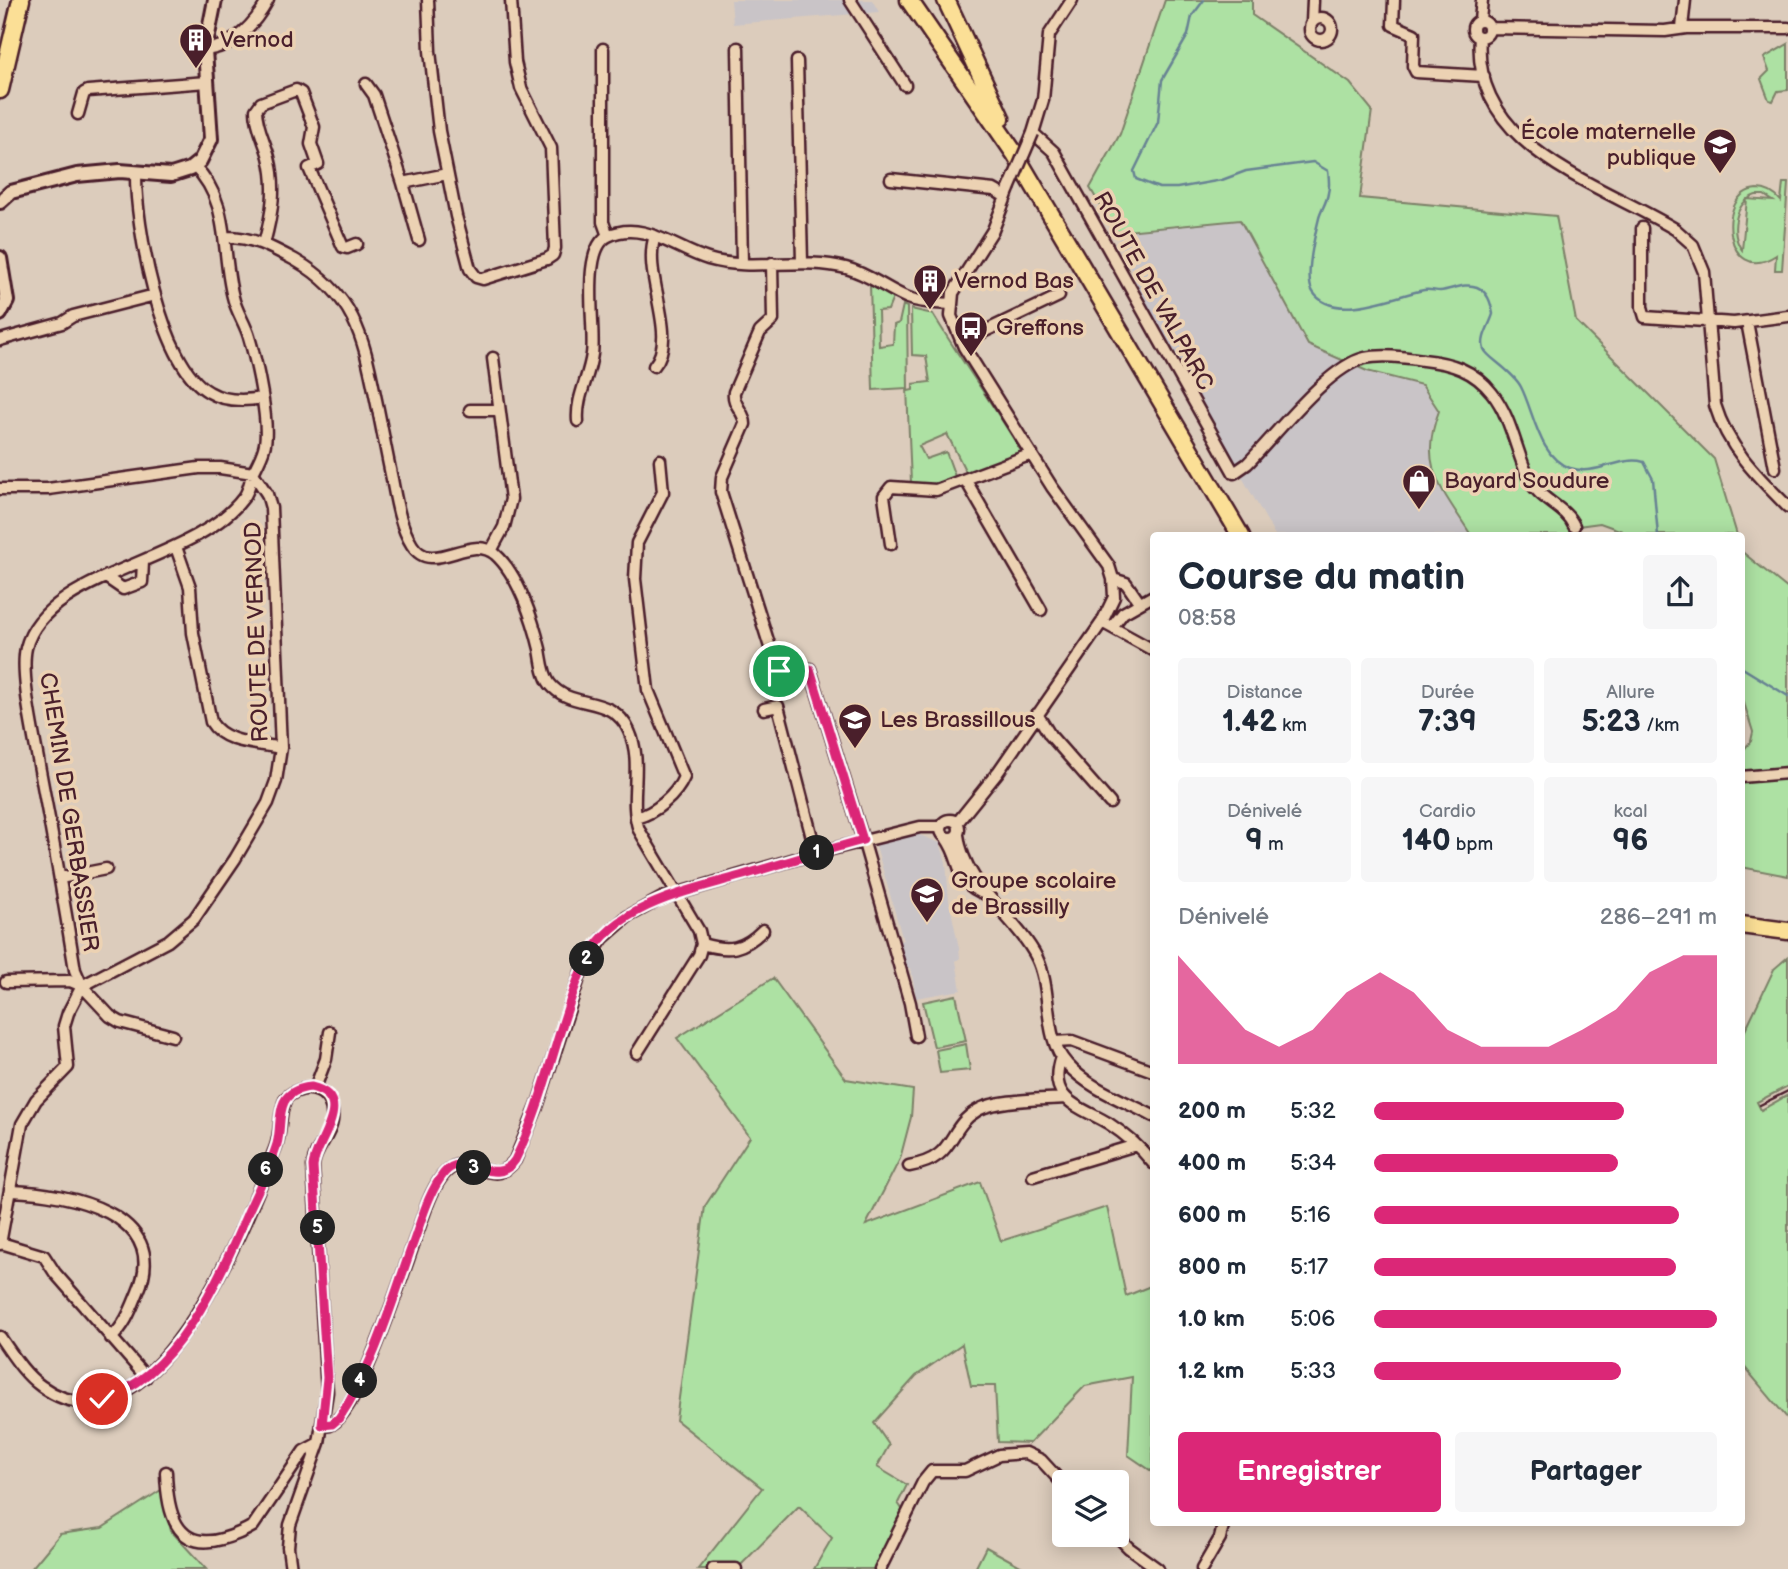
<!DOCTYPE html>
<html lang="fr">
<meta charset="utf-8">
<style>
body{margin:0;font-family:"Balsamiq Sans",sans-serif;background:#f6f6f7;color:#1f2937;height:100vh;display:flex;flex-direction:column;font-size:26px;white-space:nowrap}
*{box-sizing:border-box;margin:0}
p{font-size:23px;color:#747a83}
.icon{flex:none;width:38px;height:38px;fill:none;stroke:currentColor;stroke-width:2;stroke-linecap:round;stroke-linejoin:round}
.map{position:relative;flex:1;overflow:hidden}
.sheet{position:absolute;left:1150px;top:532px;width:595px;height:994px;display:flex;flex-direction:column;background:#fff;border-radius:7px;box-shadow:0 4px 18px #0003}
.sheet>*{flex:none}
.fabs{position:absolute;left:1052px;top:1470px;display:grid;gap:14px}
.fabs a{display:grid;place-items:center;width:77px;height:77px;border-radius:7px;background:#fff;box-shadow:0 4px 18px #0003;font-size:35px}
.pin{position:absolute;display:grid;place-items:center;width:60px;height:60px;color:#fff;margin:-30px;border:4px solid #fff;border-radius:50%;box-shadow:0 2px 7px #0007}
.km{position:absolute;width:35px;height:35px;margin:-18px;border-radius:50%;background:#222;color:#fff;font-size:19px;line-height:35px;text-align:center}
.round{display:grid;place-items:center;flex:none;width:74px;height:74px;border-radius:7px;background:#f6f6f7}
.head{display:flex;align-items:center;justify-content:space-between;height:119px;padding:0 28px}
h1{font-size:38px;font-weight:800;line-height:52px}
.stats{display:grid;grid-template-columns:repeat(3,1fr);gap:10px;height:119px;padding:7px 28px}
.stats div{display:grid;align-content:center;border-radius:7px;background:#f6f6f7;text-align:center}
.stats b{font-size:30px;font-weight:800}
.stats small{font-size:19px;font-weight:400}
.stats p{font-size:19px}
.chart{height:196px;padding:14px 28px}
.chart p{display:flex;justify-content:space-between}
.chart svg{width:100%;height:126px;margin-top:7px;fill:#db2777;opacity:.7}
.cta{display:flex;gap:14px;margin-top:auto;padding:14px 28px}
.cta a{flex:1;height:80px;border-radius:7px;background:#db2777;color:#fff;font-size:28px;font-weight:800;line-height:80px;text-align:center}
.cta a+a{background:#f6f6f7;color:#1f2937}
ul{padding:0 28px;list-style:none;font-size:23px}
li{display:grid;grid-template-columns:112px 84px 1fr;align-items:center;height:52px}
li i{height:18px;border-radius:9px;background:#db2777}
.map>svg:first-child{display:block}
</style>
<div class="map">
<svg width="1788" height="1569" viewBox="0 0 1788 1569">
<rect width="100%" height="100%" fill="#dcccbc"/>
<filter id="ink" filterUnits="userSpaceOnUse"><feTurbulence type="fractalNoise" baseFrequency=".0143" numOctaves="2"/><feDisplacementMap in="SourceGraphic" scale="14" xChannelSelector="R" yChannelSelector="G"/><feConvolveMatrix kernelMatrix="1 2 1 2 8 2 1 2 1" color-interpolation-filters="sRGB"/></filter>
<g filter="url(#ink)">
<path fill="#c9c4c7" d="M731 0H872L879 12 733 24Z
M1240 220 1308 345 1367 371 1422 385 1439 411 1431 431 1439 484 1471 535H1275L1147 310 1116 232Z
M917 834 940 843 946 862 949 901 959 948 960 958 956 961 961 990 916 998 911 968H904L898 942 903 940 875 842Z"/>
<path fill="#ade1a3" stroke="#7c8067" stroke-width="2" fill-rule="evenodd" d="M1165 0H1252V15L1350 83 1372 110 1360 198 1556 216 1576 321 1714 459 1737 535H1621L1622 531 1600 523 1571 527 1570 535H1471C1443 490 1417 467 1439 411L1422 385 1367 371 1308 345 1240 220 1116 232 1090 188 1120 134Z
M1788 44V90L1778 91 1773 101 1769 100 1761 79 1769 71 1764 58Z
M1783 183H1788L1782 270H1775L1776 255C1725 289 1714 191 1757 189 1767 189 1775 194 1781 201ZM1756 195H1764L1773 201 1747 199 1742 250C1729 233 1735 201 1756 195Z
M870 284 893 298 888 310 878 311 879 346 893 344 894 325 899 323 903 305 907 307 908 391 913 390V384L930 382 926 356 912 355 911 309 933 314C961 361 994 405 1022 453L967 474 947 434 919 446 926 459 946 452 956 479 938 487 911 483 907 388 873 390Z
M1741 551 1788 589V876L1741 867V753L1751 741 1753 732 1741 693Z
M1788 957V1086L1757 1102 1761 1110 1788 1095V1419L1741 1363V1039L1774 969Z
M773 978 846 1079 913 1090 911 1117 900 1159 866 1225 980 1182 1001 1241 1107 1207 1126 1296 1153 1285V1472L1128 1455 1132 1377 1085 1386 1030 1443 998 1442 995 1386H971L962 1344 916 1376 874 1423 889 1445 877 1467 907 1485 898 1503 904 1512 883 1569H814L832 1538 799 1506 737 1569H698L762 1488 676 1420 705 1206 750 1137 677 1038Z
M956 995 966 1041 934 1047 923 1002Z
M966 1044 970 1070 940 1073 936 1050Z
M161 1490 171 1531 206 1569H31L60 1534 102 1528Z
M986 1547 1026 1569H975Z"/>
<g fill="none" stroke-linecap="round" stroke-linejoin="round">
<path stroke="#678393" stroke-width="2.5" d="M1204 0 1192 16 1188 35 1162 80 1158 122 1134 171 1136 179 1159 188H1177L1222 180 1246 171 1313 162 1328 171C1329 178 1330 186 1328 193 1327 202 1321 210 1319 218 1315 234 1304 279 1313 292 1334 324 1396 295 1424 290 1430 289 1435 291 1440 291 1452 290 1465 282 1477 287 1488 292 1491 303 1493 314 1490 325 1480 338 1484 349 1486 357 1513 371 1521 387 1534 412 1539 458 1570 468 1597 477 1619 455 1644 462L1653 479 1658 536
M1741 667 1788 696"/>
<g stroke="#4a1f2b" stroke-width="15">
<path id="minor" d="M428 0 430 51 439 131 456 216 470 269 476 277 483 279 547 259 553 255 555 248 551 148 521 88 515 62 511 0
M850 0 905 85
M1072 0 1049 35 1043 100 1033 133 1054 152 1234 473 1247 464C1275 436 1328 366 1365 358 1383 354 1405 357 1423 360 1451 363 1474 370 1492 393 1512 418 1516 453 1530 481 1540 500 1566 507 1574 526
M1394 0 1393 25 1414 34 1413 66 1416 72 1484 76
M1310 29a11 11 0 1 1 22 0a11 11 0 1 1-22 0Z
M1480 20 1482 0
M1473 29a8 8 0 1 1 16 0a8 8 0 1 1-16 0Z
M1312 22 1313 0
M1489 28 1665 31 1686 28H1788
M1682 28 1685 0
M1480 37C1471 148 1599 183 1675 229L1693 245 1704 272 1715 405C1728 448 1757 476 1788 507
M738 48 742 263
M603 49V222L608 236
M205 50C234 47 255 24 268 0
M797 61 802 262
M366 84 374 95 403 183 419 240
M78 114 84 93 88 91 207 82
M136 172C135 223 160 365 209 392 224 401 245 401 262 398
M891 179 994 190 1006 197
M403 183 447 174
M1642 228V307L1645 317 1734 323 1788 316
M225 237C251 236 273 248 295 260 353 293 363 335 375 395 381 423 386 451 392 479 396 500 400 526 412 545 432 577 469 533 495 554 518 574 533 620 540 649 542 660 543 675 550 684 572 711 612 693 629 731 644 764 628 798 639 830L699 931 702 944 699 955 637 1053
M264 244C272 214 277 188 269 157 265 142 256 126 256 110L261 103 296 90 301 93 314 127 311 144 318 164 309 168 343 247 347 248 357 244
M772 263 773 320 760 332 734 392C732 405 745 412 745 424L722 477 721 492 775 663C784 679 795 674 810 669L864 843 910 1003 916 1036
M1747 322 1775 468
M0 340 62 323 73 316 155 295
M962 342 1059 296
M654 366C680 335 641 275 655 236
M470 410H499
M578 421C576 397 589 378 592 354 596 329 580 250 608 236 643 219 676 250 708 259 753 272 801 256 846 268 869 274 886 289 908 298 921 303 936 303 950 304
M965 479 1041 610
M0 489H48L199 468H220L253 473C250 480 249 491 244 497 195 564 45 571 26 648 20 675 34 736 39 765 52 833 64 901 75 970L82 986
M891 544 884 496 891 487 936 490 1032 454
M176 547 190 587 193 633 211 722C224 744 258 743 281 748
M491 551 504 527 511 499 493 358
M107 578 123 589 142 582 143 562
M1113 579 1126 583 1139 602
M1102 622 1153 650
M1112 627 1123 613 1153 596
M764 709 778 706 816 853
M1037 714 1050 735 1110 803
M1741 777 1788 773
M636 818C655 813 676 796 684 777L648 690 635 579 637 543 663 492 660 460
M941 829a9 9 0 1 1 18 0a9 9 0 1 1-18 0Z
M957 823 998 772 1102 622 1114 597 1113 579 1109 566 1052 487 964 347 951 316 953 293 993 230 1009 189
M958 835C964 886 1015 915 1037 958 1053 991 1042 1037 1067 1064 1089 1089 1125 1101 1153 1116
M946 838C964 862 953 884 988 895
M60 878 106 869
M702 944C729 952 743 950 763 930
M6 982 70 981 82 986 110 1016 120 1022 173 1036
M1055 1042 1072 1041 1153 1071
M1061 1057C1046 1100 1079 1106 1108 1123 1125 1134 1140 1147 1153 1163
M315 1088 326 1059 330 1032
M909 1166C958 1158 945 1129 978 1110 998 1099 1042 1100 1065 1098
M1033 1176 1136 1145
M12 1191C67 1193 172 1213 138 1292 131 1309 125 1326 111 1338
M1 1243 44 1256 55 1273 146 1377
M0 1244 22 1124 36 1100 68 1067 64 1026 68 1013 82 986 168 941 194 919 235 859 268 803 276 781 281 748 271 508 267 494 253 473C257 465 262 456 264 448 271 426 256 360 249 337 245 323 236 311 233 297 221 253 231 201 194 166
M0 1337C12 1354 24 1374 41 1386 153 1467 246 1222 275 1149 282 1133 278 1113 286 1098 307 1079 336 1091 332 1121 330 1137 314 1149 313 1166L327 1392 319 1443 290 1525 288 1547 291 1569
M322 1425C327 1426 328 1426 332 1424 363 1407 413 1240 429 1200 461 1124 486 1200 515 1160L537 1107 582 969 603 938 627 917 662 898 816 853 920 827H941
M166 1472C167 1510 175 1552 222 1539 233 1536 243 1532 253 1526L304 1451 319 1443
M1116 1535 1129 1548 1158 1569
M713 1569H736
M880 1569 923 1482 932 1471H965L999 1455 1026 1453 1041 1460 1064 1485
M1202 1569 1220 1538 1224 1522"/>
</g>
<g stroke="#4a1f2b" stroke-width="18">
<path id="tertiary" d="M0 202 11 192 77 175 120 171 171 175 190 169 200 161 211 139 205 50 215 0
M0 258 7 301 0 314"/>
</g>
<g stroke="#4a1f2b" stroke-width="21">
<path id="trunk" d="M909 0 1015 154 1241 536
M946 0 1001 118
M0 90 21 0
M1741 925 1788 931"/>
</g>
<use href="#minor" stroke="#ecd2b3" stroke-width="10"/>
<use href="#tertiary" stroke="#ecd2b3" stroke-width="12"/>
<use href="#trunk" stroke="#fbdf96" stroke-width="16"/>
<path stroke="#4a1f2b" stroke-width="2.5" d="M1760 1105 1788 1091"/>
<g stroke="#4a1f2b" stroke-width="15" stroke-linecap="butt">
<path id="minor-bridge" d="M1009 189 1033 133"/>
</g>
<use href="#minor-bridge" stroke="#ecd2b3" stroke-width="10"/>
</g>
</g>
<g fill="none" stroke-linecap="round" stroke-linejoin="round" filter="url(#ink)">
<g stroke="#fff" stroke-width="14">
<path id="route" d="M102 1399C176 1379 220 1277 248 1212 258 1190 270 1167 277 1144 281 1130 278 1115 284 1102 289 1092 301 1088 311 1087 358 1098 315 1142 313 1166L327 1378 322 1425 332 1424 339 1418C374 1366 391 1305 412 1246 421 1222 428 1193 444 1173 464 1148 495 1190 515 1160 545 1099 556 1032 582 969 608 906 682 893 740 876 781 864 822 851 863 840L810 669 791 675 779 671"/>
</g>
<use href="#route" stroke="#db2777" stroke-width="9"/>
</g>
<defs>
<g id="building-pin" transform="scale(1.75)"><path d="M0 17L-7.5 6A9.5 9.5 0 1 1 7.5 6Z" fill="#4a1f2b" stroke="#ecd2b3"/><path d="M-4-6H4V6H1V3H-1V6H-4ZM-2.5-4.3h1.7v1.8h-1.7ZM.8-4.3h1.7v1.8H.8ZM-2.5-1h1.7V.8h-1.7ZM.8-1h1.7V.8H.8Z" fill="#fff"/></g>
<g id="school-pin" transform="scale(1.75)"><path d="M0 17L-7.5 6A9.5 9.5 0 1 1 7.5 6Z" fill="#4a1f2b" stroke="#ecd2b3"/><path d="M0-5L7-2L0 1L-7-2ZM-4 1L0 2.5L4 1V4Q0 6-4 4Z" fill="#fff"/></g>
<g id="bus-pin" transform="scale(1.75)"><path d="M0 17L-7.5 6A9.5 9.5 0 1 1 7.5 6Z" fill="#4a1f2b" stroke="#ecd2b3"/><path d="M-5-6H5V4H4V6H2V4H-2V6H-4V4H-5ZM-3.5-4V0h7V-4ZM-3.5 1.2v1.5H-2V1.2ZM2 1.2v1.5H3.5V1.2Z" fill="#fff"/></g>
<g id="shop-pin" transform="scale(1.75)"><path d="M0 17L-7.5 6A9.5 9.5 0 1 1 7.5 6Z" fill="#4a1f2b" stroke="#ecd2b3"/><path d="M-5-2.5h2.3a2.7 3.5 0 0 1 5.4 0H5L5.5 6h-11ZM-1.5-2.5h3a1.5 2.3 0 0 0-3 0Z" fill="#fff"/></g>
</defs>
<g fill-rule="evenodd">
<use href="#building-pin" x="196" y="40"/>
<use href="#school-pin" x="1720" y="145"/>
<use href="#building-pin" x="930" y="281"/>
<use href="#bus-pin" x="971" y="328"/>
<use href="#shop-pin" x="1419" y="481"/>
<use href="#school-pin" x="855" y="720"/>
<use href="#school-pin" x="927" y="894"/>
</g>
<g text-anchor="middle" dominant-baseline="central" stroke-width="7" stroke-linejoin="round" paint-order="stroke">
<g font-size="23" fill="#4a1f2b" stroke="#ecd2b3" text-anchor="start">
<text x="220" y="40">Vernod</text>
<text x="1696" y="132" text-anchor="end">École maternelle<tspan x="1696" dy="26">publique</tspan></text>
<text x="954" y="281">Vernod Bas</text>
<text x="996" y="328">Greffons</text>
<text x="1444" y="481">Bayard Soudure</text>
<text x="880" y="720">Les Brassillous</text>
<text x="951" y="881">Groupe scolaire<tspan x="951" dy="26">de Brassilly</tspan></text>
</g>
<g font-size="23" fill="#4a1f2b" stroke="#ecd2b3">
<text transform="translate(1153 291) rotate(61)">ROUTE DE VALPARC</text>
<text transform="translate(257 632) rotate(-92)">ROUTE DE VERNOD</text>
<text transform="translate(69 812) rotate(81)">CHEMIN DE GERBASSIER</text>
</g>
</g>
</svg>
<div class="fabs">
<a><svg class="icon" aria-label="layers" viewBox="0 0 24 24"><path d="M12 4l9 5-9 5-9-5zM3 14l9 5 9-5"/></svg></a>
</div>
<div class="pin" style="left:779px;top:671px;background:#1e9e55"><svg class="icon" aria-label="arrive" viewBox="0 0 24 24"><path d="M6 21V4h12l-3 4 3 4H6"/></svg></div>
<div class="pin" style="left:102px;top:1399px;background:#d93025"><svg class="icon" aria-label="check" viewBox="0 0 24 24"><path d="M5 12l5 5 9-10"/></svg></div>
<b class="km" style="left:817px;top:853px">1</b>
<b class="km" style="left:587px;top:959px">2</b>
<b class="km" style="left:474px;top:1168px">3</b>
<b class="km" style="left:360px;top:1381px">4</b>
<b class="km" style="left:318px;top:1228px">5</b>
<b class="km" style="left:266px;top:1170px">6</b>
<section class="sheet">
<div class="head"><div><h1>Course du matin</h1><p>08:58</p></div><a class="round"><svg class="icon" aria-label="share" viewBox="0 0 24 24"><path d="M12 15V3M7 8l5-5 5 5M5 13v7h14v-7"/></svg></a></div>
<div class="stats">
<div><p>Distance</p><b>1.42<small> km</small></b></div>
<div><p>Durée</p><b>7:39</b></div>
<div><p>Allure</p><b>5:23<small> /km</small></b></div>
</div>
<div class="stats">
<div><p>Dénivelé</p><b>9<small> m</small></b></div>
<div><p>Cardio</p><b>140<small> bpm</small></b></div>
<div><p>kcal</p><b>96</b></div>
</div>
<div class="chart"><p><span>Dénivelé</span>286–291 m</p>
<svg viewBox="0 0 160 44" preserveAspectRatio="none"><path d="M0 44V6L10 19L20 32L30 38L40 32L50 19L60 12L70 19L80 32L90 38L100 38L110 38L120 32L130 25L140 12L150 6L160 6V44z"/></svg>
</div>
<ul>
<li><b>200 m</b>5:32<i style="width:73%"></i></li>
<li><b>400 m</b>5:34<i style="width:71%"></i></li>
<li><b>600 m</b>5:16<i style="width:89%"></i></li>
<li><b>800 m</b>5:17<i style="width:88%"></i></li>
<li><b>1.0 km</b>5:06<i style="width:100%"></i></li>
<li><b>1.2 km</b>5:33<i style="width:72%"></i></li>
</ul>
<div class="cta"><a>Enregistrer</a><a>Partager</a></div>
</section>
</div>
